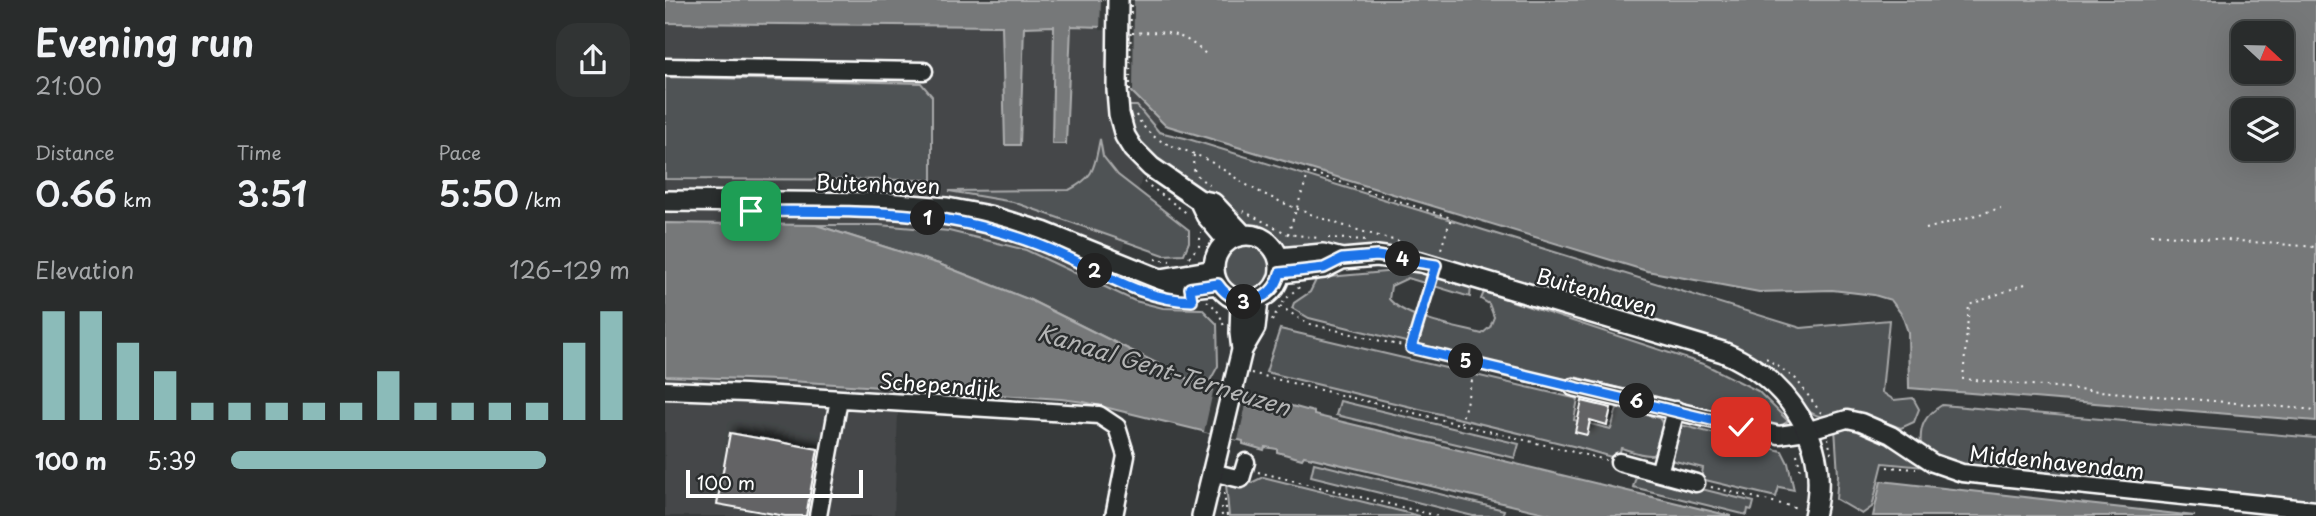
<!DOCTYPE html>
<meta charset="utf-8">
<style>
body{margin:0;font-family:"Playpen Sans",sans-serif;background:#313434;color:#f1f3f6;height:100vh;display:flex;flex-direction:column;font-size:26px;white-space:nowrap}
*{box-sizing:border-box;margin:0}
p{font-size:23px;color:#a5a7a9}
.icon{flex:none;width:38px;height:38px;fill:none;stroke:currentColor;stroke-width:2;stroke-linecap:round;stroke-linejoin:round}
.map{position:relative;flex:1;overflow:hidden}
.sheet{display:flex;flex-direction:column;background:#292c2c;width:665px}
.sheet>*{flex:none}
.needle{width:46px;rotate:112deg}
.fabs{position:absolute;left:1566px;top:21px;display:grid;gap:14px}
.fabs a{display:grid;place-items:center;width:63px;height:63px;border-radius:14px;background:#292c2c;box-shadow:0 7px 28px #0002,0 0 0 2px #454848;font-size:35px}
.scale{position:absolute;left:21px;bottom:18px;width:177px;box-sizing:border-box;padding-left:7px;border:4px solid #fff;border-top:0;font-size:19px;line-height:24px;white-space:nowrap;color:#fff;-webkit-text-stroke:5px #2a2d2e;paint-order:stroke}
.pin{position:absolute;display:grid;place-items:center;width:60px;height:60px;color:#fff;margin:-30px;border-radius:14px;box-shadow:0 4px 10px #0006}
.km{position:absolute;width:35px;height:35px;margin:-18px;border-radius:50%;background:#222;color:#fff;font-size:19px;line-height:35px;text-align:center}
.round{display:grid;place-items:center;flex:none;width:74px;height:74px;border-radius:21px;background:#313434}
.summary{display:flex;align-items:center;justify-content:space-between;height:119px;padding:0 35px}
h1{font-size:38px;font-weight:600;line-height:52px}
.metrics{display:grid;grid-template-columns:repeat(3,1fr);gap:10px;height:119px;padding:7px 35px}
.metrics div{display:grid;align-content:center}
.metrics b{font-size:35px;font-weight:600}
.metrics small{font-size:19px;font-weight:400}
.metrics p{font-size:19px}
.chart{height:196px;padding:14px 35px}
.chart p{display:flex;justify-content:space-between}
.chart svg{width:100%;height:126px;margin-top:7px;stroke:#8bbbb9;stroke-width:6}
ul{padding:0 35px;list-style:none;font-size:23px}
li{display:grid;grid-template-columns:112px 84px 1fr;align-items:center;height:52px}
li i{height:18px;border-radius:9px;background:#8bbbb9}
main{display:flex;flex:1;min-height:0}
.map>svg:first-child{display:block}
</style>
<main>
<section class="sheet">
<div class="summary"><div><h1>Evening run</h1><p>21:00</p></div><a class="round"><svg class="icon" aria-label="share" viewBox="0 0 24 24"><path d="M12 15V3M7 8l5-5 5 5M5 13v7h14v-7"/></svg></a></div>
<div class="metrics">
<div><p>Distance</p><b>0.66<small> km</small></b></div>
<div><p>Time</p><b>3:51</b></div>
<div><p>Pace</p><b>5:50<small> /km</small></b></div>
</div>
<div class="chart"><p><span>Elevation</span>126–129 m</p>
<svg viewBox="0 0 160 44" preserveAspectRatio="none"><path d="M5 44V6M15 44V6M25 44V17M35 44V27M45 44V38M55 44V38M65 44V38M75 44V38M85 44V38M95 44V27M105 44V38M115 44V38M125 44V38M135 44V38M145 44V17M155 44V6"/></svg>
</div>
<ul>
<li><b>100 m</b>5:39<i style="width:79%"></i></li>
</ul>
</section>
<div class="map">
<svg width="1651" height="516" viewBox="0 0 1651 516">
<defs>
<filter id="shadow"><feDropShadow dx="5.5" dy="-5.5" stdDeviation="3.5" flood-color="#0009"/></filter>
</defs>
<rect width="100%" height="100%" fill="#373a3b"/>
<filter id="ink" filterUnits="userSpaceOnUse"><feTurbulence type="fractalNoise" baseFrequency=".0143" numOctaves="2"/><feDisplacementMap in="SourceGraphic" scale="14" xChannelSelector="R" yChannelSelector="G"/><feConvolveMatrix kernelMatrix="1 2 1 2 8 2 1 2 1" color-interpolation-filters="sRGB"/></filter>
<g filter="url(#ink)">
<path fill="#444748" d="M0 0H495L498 100 421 383 236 337 229 516H0Z"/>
<path fill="#505354" stroke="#a8a9aa" stroke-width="2" d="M0 77 256 83 267 96V180L0 179Z
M459 106H472L494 132 520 138 1136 328 1224 320 1217 392 1229 400 1248 398 1254 409 1249 422 1236 428C1222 423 1197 412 1182 412 1168 412 1161 422 1145 412L1112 375 741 251 629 252 616 247 574 222 491 163 470 140Z
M435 139 438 156 453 175 524 230V242L519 254 499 255 348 202 284 191 404 190C431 176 429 167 435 139Z
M151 225H214L284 231 361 250 470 301 498 308 537 309 552 324 553 366 541 388 365 300 274 264Z
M559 268a23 23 0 1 1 46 0a23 23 0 1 1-46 0Z
M732 271 764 273 806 287 805 297 743 278 726 286 724 299C741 319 791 327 817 334L825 327 829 317 824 304 816 299 819 292 1041 365 1093 391 1123 421 1114 428 909 377 906 383 644 318 627 308 629 303 645 292 652 278Z
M615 329 913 399 909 420 946 429 952 408 994 418C1001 425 998 449 989 454 982 458 964 450 956 448L953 459 912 447 601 372Z
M675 401 854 444 850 458 671 415Z
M1277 405 1651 438V502L1389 477 1280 464 1256 446C1254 426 1260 415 1277 405Z
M1012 424 1117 451 1123 463 1129 490 1114 487 1111 497 1036 479 1038 468 1010 461 1005 457Z
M1187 427 1227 443 1259 467 1218 463 1207 507 1197 514 1171 499 1173 475 1170 428Z
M649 463 839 510 837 516H808L646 476Z
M972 473 1089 502 1087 510 1083 509 1082 515 968 487Z
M598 477 755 516H564L561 484 576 488Z"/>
<path fill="#767879" stroke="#adaeaf" stroke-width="2" fill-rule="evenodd" d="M0 0H1651V421L1244 388 1243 332 1237 315 1226 300 1209 295 1167 290 1094 292 982 271 500 125 467 92V28L406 26 401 144H387L389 26 359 27 355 145H340L337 26 0 23ZM1578 33H1617V72H1578ZM1578 110H1617V149H1578Z
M0 223 151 225 274 264 365 300 541 388 588 399 589 396 611 402V405L622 408 623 405 649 412V415L1066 516H892L639 456 637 459 612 452V449L600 447 599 450 578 444V441L419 402 396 399 110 380 0 376Z
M1216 481 1530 516H1208Z"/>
<path fill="#373a3b" d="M436 0H469L468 91H463L464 31 435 30Z
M549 387 583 396 573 440 539 432Z"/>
<path fill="#636465" stroke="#fff" stroke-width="2" filter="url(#shadow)" d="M917 401 946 408 942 425 925 420 922 435 910 432Z
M65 433 153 449 141 516H120L52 504Z"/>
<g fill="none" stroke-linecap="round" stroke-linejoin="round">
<g stroke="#fff" stroke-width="21">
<path id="minor" d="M0 67 259 71
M908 387 1114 435 1141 431 1182 419 1196 422 1226 435 1268 463 1297 473 1651 510
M0 390 80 393 434 415 452 427 461 456 449 516
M954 462 1031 483
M546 472 576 479 581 462
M994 473 1011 410
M153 516 174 399"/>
</g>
<g stroke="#fff" stroke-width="24">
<path id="major" d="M453 0 452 90 454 114 460 136 468 149 486 167 534 200 548 203 578 235
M534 200 541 215 563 241
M0 201 220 203 282 208 324 216 378 232 517 288 553 284
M549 268a33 33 0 1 1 66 0a33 33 0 1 1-66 0Z
M614 258 658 254 677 259 712 256 756 262 1058 352C1124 380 1167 443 1149 516
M615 273 659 268 677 259
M496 279 549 270
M577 350 590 328 593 300
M537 516 577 350 575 333 576 301"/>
</g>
<path stroke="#fff" stroke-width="2" stroke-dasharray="2 5" stroke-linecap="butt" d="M467 33C503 31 516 31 543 56
M471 115C489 148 512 144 542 160 561 170 577 184 597 193 641 215 692 231 740 243
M529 155C526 172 532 177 546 186
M479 182 523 214
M578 211 623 234 654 238
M1261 229 1336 208
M623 234 644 172 786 218 775 252
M1486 234 1651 247
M663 238 703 240
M524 257 534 246 536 232
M490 259 505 261
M432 272 472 291 498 298
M1360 284 1304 305 1298 379 1651 410
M542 301C552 308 556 315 559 327
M615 306 641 323 896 384
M607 321C614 306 622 296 636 286
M746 348 766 281
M1101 358 1131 379 1156 413
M586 373 941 460
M796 423 811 365
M1163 438 1166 453
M1132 454 1136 473
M1222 467 1251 469
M593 472 773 516
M1046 487 1133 508
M559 493 562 516
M556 507 557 516"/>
<use href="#minor" stroke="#2a2d2e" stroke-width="16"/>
<use href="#major" stroke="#2a2d2e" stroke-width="19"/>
<path stroke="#fff" stroke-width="2" stroke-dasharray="2 5" stroke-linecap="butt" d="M465 91 466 0"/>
</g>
</g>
<g fill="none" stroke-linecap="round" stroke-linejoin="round" filter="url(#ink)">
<g stroke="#fff" stroke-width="14">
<path id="route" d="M86 211C165 212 245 208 321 228 348 235 377 245 402 257 443 276 480 300 527 301L525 288 553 284C571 311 608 304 615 273L659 268 677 259 712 256 771 265 746 348 1076 427"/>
</g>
<use href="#route" stroke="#1a73e8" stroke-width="9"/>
</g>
<g text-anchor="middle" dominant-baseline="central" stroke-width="5" stroke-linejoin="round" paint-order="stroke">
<g font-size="21" fill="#fff" stroke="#2a2d2e">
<text transform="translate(213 183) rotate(2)">Buitenhaven</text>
<text transform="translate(932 291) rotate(16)">Buitenhaven</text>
<text transform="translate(275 384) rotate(4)">Schependijk</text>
<text transform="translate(1392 461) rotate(6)">Middenhavendam</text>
</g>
<g font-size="23" font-style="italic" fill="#b4b5b5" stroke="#2a2d2e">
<text transform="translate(499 369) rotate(17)">Kanaal Gent-Terneuzen</text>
</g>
</g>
</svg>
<div class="fabs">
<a><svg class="needle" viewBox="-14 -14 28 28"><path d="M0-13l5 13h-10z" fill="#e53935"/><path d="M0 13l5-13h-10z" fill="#a5a7a9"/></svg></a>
<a><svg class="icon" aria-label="layers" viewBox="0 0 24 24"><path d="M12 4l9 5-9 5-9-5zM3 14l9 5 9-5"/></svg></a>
</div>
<div class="scale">100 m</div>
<div class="pin" style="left:86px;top:211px;background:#1e9e55"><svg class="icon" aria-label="arrive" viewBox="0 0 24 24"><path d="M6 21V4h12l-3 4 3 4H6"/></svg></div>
<div class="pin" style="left:1076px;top:427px;background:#d93025"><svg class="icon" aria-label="check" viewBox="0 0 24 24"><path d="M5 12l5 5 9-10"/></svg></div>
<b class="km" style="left:263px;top:218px">1</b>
<b class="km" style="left:430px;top:271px">2</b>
<b class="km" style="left:579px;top:302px">3</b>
<b class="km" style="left:738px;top:259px">4</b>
<b class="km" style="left:801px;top:361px">5</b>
<b class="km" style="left:972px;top:401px">6</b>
</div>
</main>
